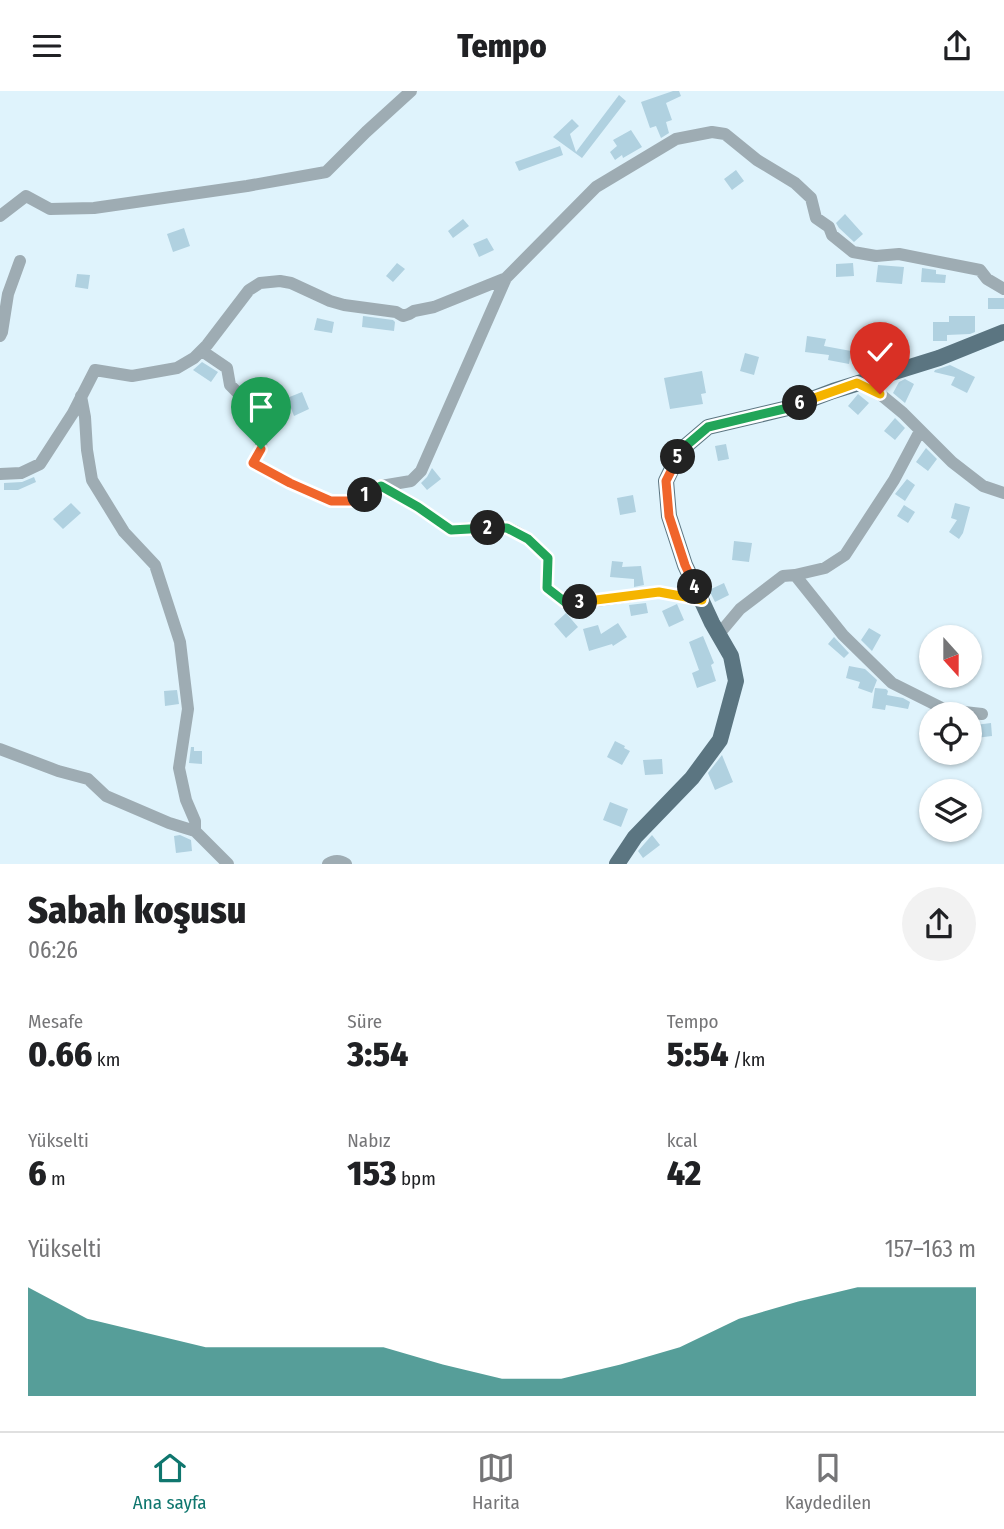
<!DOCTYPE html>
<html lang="tr">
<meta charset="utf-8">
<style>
body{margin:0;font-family:"Fira Sans Condensed",sans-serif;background:#f2f2f2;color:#202124;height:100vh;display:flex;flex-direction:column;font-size:26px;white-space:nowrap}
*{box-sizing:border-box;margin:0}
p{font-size:23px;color:#757577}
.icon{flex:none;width:38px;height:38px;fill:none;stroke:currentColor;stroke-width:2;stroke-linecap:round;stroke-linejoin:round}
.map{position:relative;height:773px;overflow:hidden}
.panel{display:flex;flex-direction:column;background:#fff;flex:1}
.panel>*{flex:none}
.needle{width:46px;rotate:159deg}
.fabs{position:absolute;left:919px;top:534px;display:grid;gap:14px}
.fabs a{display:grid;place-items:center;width:63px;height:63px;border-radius:50%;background:#fff;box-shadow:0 2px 5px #0004;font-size:35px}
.pin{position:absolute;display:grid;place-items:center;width:60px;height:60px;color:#fff;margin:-72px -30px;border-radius:50% 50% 50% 0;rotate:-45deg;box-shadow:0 0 7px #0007}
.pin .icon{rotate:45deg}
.km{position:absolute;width:35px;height:35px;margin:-18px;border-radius:50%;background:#222;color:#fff;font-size:19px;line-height:35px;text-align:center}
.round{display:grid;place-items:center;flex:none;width:74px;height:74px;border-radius:37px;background:#f2f2f2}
.summary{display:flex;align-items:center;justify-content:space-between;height:119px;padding:0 28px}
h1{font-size:38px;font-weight:800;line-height:52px}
.stats{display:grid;grid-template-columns:repeat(3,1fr);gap:10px;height:119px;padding:7px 28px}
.stats div{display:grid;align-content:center}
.stats b{font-size:35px;font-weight:800}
.stats small{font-size:19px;font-weight:400}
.stats p{font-size:19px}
.chart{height:196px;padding:14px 28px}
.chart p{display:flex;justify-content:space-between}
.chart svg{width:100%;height:126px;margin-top:7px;fill:#0f766e;opacity:.7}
header{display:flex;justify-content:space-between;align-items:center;height:91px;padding:0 28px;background:#fff;font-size:32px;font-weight:800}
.tabs{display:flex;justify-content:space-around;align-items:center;height:98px;border-top:2px solid #e0e0e0;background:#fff;font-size:19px;color:#757577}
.tabs a{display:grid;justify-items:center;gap:4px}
.tabs .active{color:#0f766e}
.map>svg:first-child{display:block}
</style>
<header><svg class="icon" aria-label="menu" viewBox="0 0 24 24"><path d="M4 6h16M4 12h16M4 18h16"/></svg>Tempo<svg class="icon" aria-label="share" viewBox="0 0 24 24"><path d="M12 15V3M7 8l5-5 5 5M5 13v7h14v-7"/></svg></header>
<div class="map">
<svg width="1004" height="773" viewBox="0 0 1004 773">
<rect width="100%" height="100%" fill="#dff3fc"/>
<path fill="#b0d1e0" d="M673 0H679L681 5 666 12 672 29 666 31 669 42 661 47 656 35 650 37 641 11Z
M619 4 626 10 582 67 553 46 572 28 579 35 570 43 576 61Z
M631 39 642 56 623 67 622 64 615 69 610 61 617 55 613 49Z
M560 55 563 64 519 80 515 71Z
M736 79 744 90 732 99 724 88Z
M845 123 863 143 854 151 839 137 836 132Z
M463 128 469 135 453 147 448 140Z
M184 137 190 155 173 161 167 143Z
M487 147 494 159 479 166 473 153Z
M397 172 405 178 393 191 386 185Z
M853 172 854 185 836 186V173Z
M878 174 904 176 902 193 876 191Z
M922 177 936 179V183L946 184 945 192 921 191Z
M77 183 90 184 88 198 75 196Z
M988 207H1004V218H988Z
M363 225 393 229 395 231 394 240 362 236Z
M949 225H975V241L970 243 947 244V250H933V231H949Z
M317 227 334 231 332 242 314 239Z
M865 244 876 257 862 269 851 256Z
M807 245 826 248 824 255 851 260 849 273 828 269 829 264 805 261Z
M745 262 759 266 754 284 740 280Z
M202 271 218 281 211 291 193 279Z
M950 274 975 286 967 302 951 294 955 286 934 281 935 279Z
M702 280 706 302 701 303 703 313 670 318 664 287Z
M905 288 914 293 905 312 893 302 899 291Z
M302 301 309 318 294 325 287 307Z
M858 303 869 312 858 324 848 315Z
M895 327 905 337 895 349 884 340Z
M726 353 729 368 718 370 715 355Z
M926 357 937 368 928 380 916 371Z
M432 377 441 388 427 399 421 392 427 386Z
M34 386 36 391 18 399H4V392L22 391Z
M907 388 915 394 905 410 895 403Z
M633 404 636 421 620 424 617 407Z
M71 412 81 422 63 438 53 428Z
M955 412 970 416 963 442 959 448 949 441 957 429 951 427Z
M904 414 915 421 908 432 897 425Z
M734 450 752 452 749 471 732 469Z
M612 470 623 471 622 476 641 475 644 494 634 496V488L610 486Z
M724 492 729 504 715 511 709 499Z
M646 512 648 522 631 525 629 514Z
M677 513 684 529 669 536 662 520Z
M566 522 578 536 566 547 554 533Z
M618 532 627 546 613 555 612 553 589 560 583 538 598 534 601 543Z
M869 537 881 544 872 560 861 549Z
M703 545 714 572 711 574 716 590 697 597 692 582 699 579 689 551Z
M834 546 849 562 844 567 828 553Z
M849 575 865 578 877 589 872 602 858 597 860 591 846 587Z
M875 597 886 598 888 600 887 604 903 607 910 611 908 618 886 614 885 619 872 617Z
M177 599 179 613 165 615 164 600Z
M991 632 992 645 976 647 975 634Z
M615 650 625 655 624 657 630 660 622 674 607 666Z
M191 656H194V660H202V673L189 672Z
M722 664 733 691 715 699 708 682Z
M662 668 663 683 645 684 643 669Z
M610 711 628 718 621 736 603 729Z
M180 744 191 749 192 760 176 762 174 745Z
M652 744 660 754 643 767 638 760Z"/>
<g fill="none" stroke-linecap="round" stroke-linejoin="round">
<path stroke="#9eacb3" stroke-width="12" d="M0 125 26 105 50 118 94 117 247 95 326 81 366 41 411 0
M0 245 2 241 8 203 20 170
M202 260 227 277 230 294 262 326 261 358 253 372 291 392 331 410 354 409 381 395 411 390 421 380 506 187
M857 292 880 303 903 322 952 371 983 395 1004 402
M81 305 85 326 87 359 92 389 124 441 155 474 180 551 188 618 179 677 186 709 195 730V740
M0 383 21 382 40 373 73 322 95 279 132 285 177 277 194 267 207 254 249 199 260 192 280 190 291 192 330 210 344 214 396 221 403 225 409 223 414 220 434 216 506 187 596 96 676 48 712 41 725 43 757 69 795 92 811 107 816 127 829 136 832 144 853 161 876 165 899 163 980 179 987 188 1004 198
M381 395 418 416 451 439C463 438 496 434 507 437 523 441 536 456 548 467L547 497 565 511H589L659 501 702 509
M795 484 843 544 892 592 946 619 982 623
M719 543 740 518 783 485 795 484 825 477 845 464 894 389 920 340
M0 658 58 680 88 688 106 705 169 732 195 740 228 773
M328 773C334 769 340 769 346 773"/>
<path stroke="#5b7581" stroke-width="16" d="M617 773 635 746 692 687 720 649 736 590 731 565 712 532 685 474 669 425 666 390 681 359 708 336 788 317 833 300 939 267 1004 241"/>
</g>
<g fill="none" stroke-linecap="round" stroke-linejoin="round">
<g stroke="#fff" stroke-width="14">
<path id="split-1" d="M261 358 253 372 290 392 331 410H354L365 404"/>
</g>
<g stroke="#fff" stroke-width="14">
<path id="split-2" d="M365 404 381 395 418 416 451 439 488 437"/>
</g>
<g stroke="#fff" stroke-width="14">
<path id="split-3" d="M488 437H507L528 448 548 467 547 497 565 511H580"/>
</g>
<g stroke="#fff" stroke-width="14">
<path id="split-4" d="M580 511 659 501 702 509 695 496"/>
</g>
<g stroke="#fff" stroke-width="14">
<path id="split-5" d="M678 366 666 390 669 425 685 474 695 496"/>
</g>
<g stroke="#fff" stroke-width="14">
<path id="split-6" d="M678 366 681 359 708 336 788 317 800 312"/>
</g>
<g stroke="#fff" stroke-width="14">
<path id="split-7" d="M800 312 857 292 880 303"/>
</g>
<use href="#split-1" stroke="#f0652b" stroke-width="9"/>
<use href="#split-2" stroke="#22a559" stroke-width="9"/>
<use href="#split-3" stroke="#22a559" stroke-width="9"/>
<use href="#split-4" stroke="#f5b400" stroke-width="9"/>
<use href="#split-5" stroke="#f0652b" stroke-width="9"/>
<use href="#split-6" stroke="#22a559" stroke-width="9"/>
<use href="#split-7" stroke="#f5b400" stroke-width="9"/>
</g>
</svg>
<div class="fabs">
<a><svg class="needle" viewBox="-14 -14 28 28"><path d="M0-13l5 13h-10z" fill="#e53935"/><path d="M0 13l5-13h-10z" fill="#757577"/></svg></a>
<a><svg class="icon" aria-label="locate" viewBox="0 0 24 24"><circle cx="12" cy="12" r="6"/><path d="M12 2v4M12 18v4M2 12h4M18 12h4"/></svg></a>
<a><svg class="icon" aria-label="layers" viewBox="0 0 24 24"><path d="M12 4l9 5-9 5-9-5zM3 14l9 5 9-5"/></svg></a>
</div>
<div class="pin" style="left:261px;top:358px;background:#1e9e55"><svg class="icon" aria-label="arrive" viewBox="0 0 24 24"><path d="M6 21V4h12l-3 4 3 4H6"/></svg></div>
<div class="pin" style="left:880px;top:303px;background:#d93025"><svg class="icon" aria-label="check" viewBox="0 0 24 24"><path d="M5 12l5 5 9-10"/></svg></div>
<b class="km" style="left:365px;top:404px">1</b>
<b class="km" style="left:488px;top:437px">2</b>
<b class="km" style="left:580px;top:511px">3</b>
<b class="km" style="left:695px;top:496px">4</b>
<b class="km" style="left:678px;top:366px">5</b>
<b class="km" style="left:800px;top:312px">6</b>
</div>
<section class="panel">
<div class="summary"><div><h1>Sabah koşusu</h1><p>06:26</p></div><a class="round"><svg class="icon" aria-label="share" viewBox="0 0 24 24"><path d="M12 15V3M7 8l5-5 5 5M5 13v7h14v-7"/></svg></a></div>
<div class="stats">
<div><p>Mesafe</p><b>0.66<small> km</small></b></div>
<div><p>Süre</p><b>3:54</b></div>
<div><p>Tempo</p><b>5:54<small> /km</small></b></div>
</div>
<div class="stats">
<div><p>Yükselti</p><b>6<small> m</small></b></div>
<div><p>Nabız</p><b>153<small> bpm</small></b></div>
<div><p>kcal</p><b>42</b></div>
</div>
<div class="chart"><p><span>Yükselti</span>157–163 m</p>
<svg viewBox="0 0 160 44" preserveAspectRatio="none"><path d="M0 44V6L10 17L20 22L30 27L40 27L50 27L60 27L70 33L80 38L90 38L100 33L110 27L120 17L130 11L140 6L150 6L160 6V44z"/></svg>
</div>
</section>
<nav class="tabs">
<a class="active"><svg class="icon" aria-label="home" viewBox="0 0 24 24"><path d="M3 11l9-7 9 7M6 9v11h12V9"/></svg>Ana sayfa</a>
<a><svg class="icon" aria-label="map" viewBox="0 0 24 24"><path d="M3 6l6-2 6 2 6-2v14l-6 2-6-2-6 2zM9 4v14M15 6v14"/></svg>Harita</a>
<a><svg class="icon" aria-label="saved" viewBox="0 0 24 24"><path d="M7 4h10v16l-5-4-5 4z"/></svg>Kaydedilen</a>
</nav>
